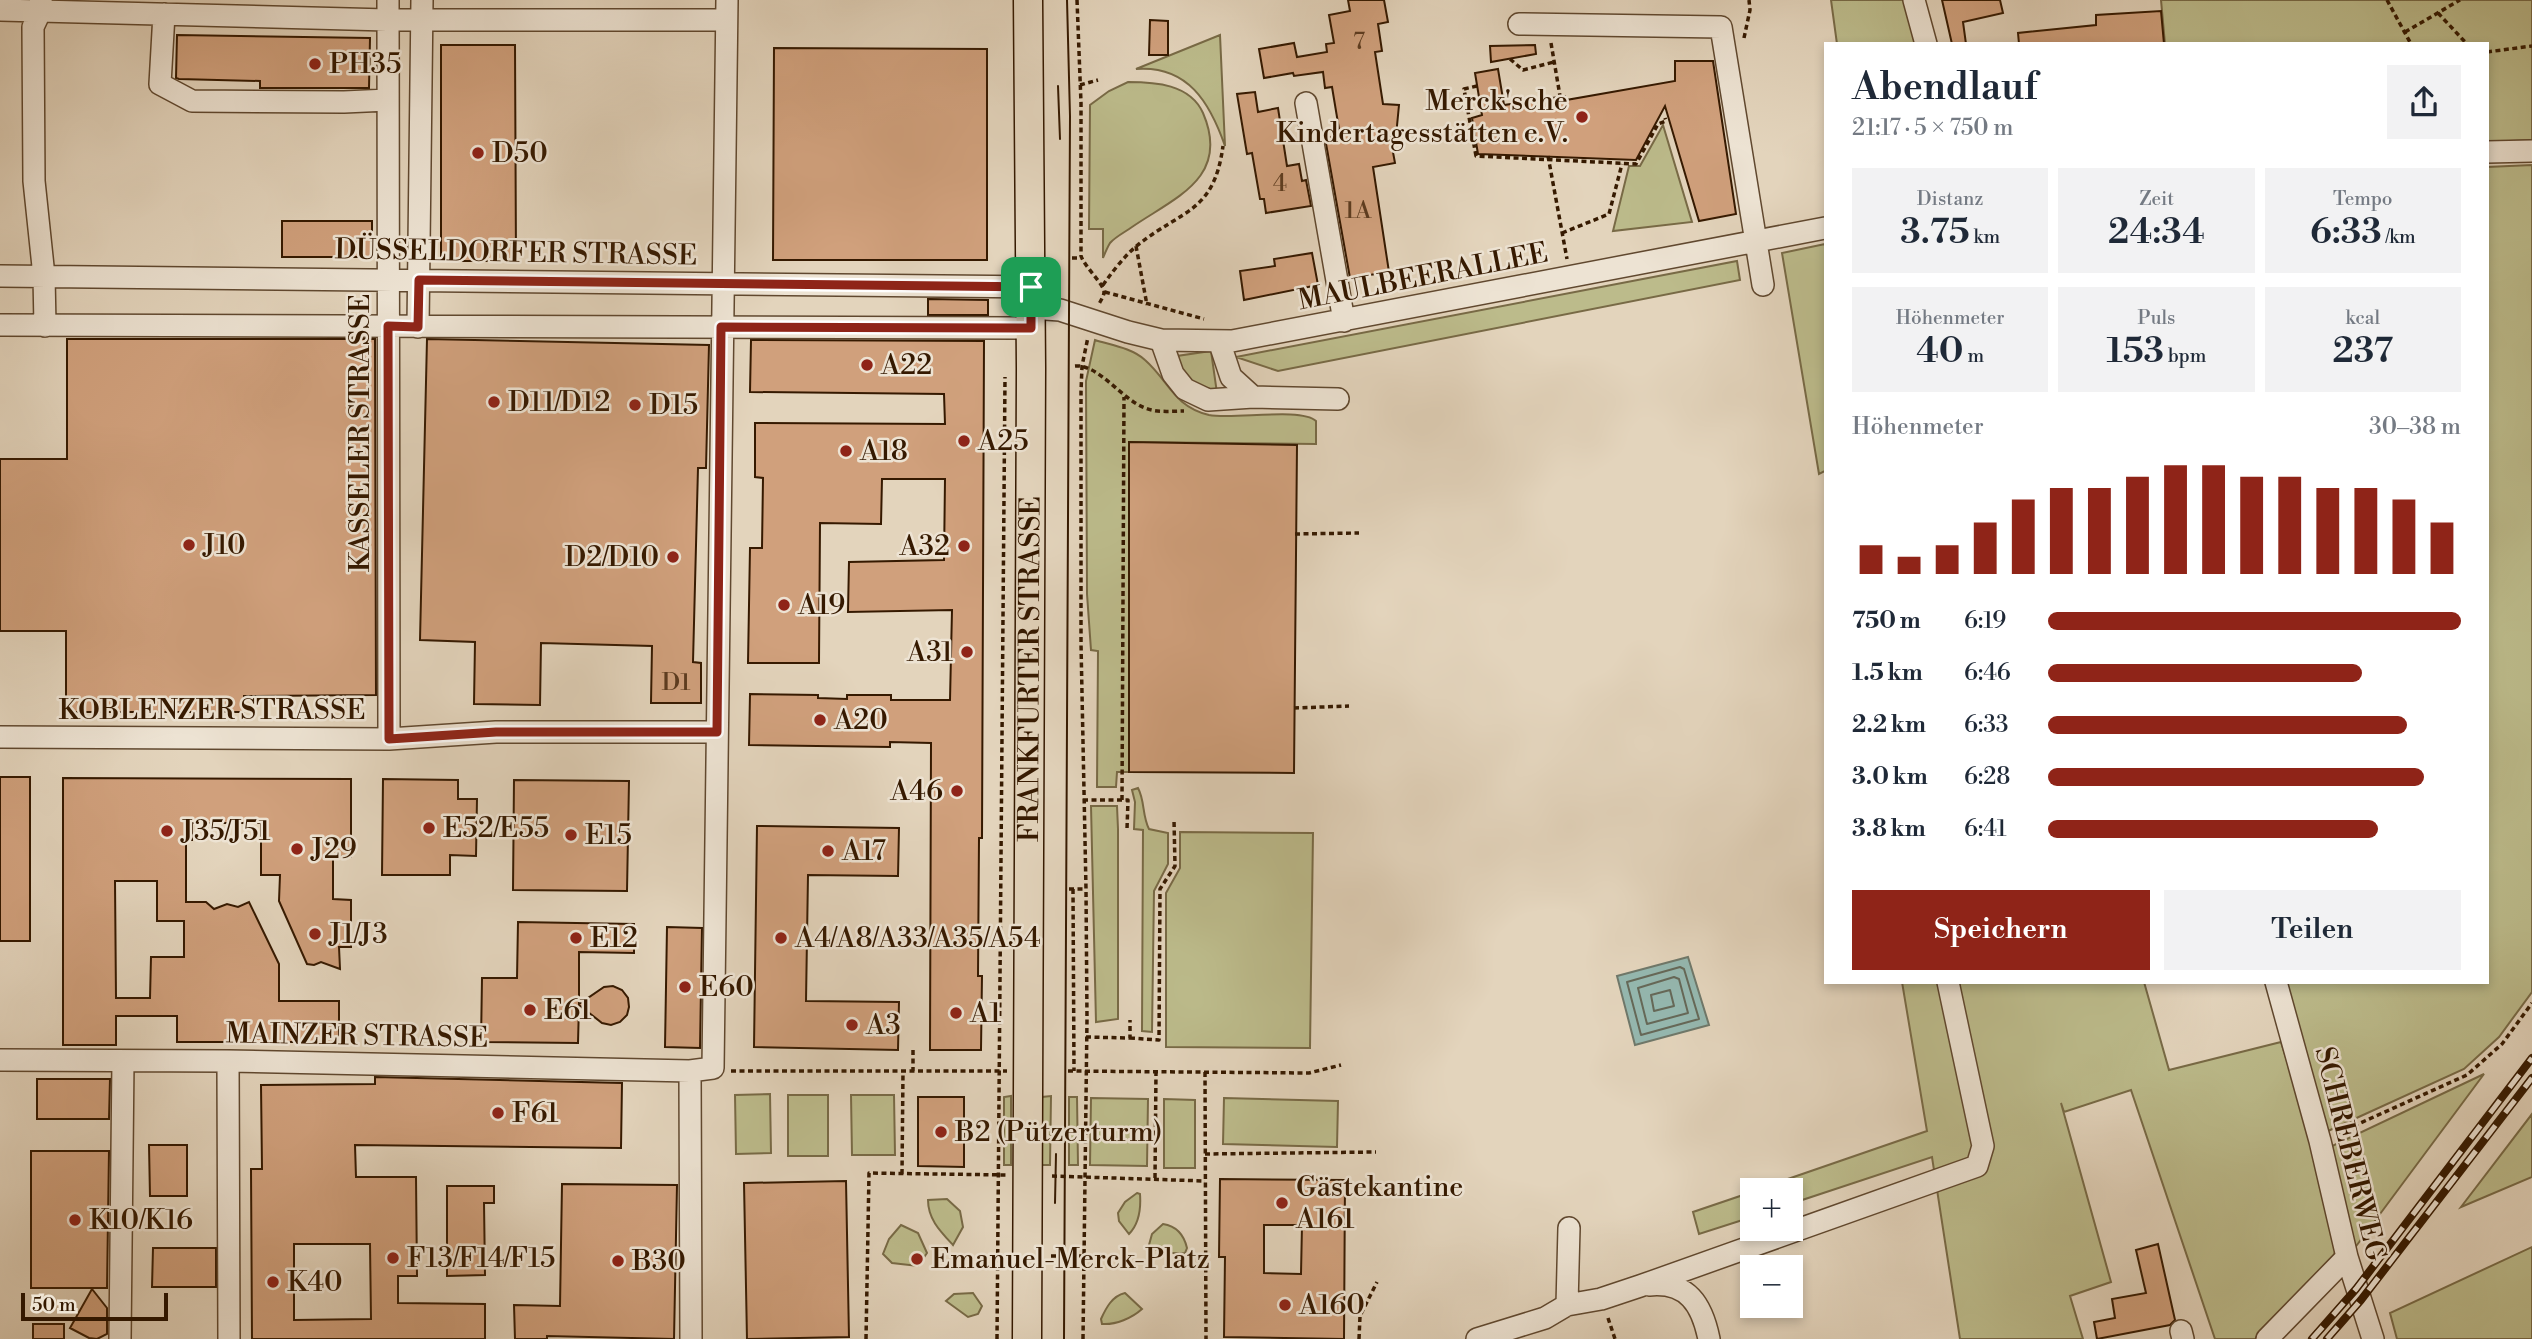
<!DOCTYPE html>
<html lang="de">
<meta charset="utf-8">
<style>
body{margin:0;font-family:"Libre Bodoni",serif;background:#f2f2f3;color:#1f2937;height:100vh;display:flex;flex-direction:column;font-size:26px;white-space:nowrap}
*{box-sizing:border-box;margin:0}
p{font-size:23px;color:#747a83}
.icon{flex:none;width:38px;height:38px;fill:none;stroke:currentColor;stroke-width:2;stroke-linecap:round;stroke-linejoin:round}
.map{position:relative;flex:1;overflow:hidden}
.panel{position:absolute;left:1824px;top:42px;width:665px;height:942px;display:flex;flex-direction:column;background:#fff;border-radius:0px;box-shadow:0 4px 10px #0003}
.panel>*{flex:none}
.controls{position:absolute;left:1740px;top:1178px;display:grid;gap:14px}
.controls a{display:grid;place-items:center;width:63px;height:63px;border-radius:0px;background:#fff;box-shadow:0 4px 10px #0003;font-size:35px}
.scale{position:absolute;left:21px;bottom:18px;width:147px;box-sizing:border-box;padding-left:7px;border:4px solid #351900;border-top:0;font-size:19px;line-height:24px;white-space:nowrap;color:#351900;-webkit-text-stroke:5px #ede3d3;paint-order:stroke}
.pin{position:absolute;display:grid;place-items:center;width:60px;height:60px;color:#fff;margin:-30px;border-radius:14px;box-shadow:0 4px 10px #0006}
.round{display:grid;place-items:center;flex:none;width:74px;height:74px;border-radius:0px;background:#f2f2f3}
.summary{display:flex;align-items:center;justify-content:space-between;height:119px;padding:0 28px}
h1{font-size:38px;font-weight:600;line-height:52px}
.stats{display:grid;grid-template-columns:repeat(3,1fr);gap:10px;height:119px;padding:7px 28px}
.stats div{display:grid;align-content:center;border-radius:0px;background:#f2f2f3;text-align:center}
.stats b{font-size:35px;font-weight:600}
.stats small{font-size:19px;font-weight:400}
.stats p{font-size:19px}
.chart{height:196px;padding:14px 28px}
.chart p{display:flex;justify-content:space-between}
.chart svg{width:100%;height:126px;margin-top:7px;stroke:#8f2418;stroke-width:6}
.button{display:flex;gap:14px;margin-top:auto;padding:14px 28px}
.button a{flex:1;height:80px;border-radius:0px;background:#8f2418;color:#fff;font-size:28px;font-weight:600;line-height:80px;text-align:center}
.button a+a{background:#f2f2f3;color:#1f2937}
ul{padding:0 28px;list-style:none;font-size:23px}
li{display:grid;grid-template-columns:112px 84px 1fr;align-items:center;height:52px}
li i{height:18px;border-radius:9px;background:#8f2418}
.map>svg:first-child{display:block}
</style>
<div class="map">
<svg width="2532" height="1339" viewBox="0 0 2532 1339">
<rect width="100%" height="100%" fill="#e3d4bc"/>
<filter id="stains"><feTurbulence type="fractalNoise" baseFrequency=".00286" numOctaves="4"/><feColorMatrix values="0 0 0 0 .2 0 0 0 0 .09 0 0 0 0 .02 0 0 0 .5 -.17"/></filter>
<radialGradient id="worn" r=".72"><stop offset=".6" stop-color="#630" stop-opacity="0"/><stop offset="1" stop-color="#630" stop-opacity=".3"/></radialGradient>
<path fill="#bcbb8b" stroke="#786a46" stroke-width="2" d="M1831 0H1905L1917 44H1837Z
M2161 0H2532V140L2487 142V44H2165Z
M1220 35 1225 146C1210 103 1188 65 1136 69Z
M1128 82C1155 82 1190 84 1203 113 1231 178 1174 198 1132 227 1125 232 1115 237 1110 243 1107 248 1105 253 1103 258V229H1089L1090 105 1109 91Z
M1663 125 1692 222 1613 231 1629 166H1640Z
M2532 165V992L2499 1037 2464 1069 2328 1131 2286 982H2487V167Z
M1825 244V471L1819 474 1782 253Z
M1737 261 1740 280 1278 371 1236 357Z
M1095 340C1111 345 1132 348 1145 360 1169 381 1173 406 1209 415 1232 420 1301 407 1316 421V444L1129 442V772H1117L1116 787H1097L1098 651 1091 650 1087 594 1086 381Z
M1211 351 1217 393 1193 386 1175 359 1177 356Z
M1138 788C1145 801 1142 815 1149 829L1168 833V864L1154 891 1152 1032 1142 1031 1143 830 1134 829 1135 802 1132 790Z
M1091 806H1117L1118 829V1019L1096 1022Z
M1180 832 1313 833 1310 1048 1166 1047V893L1180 868Z
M1902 982H2144L2169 1070 2281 1042 2313 1143 2336 1247 2333 1261 2257 1339H2215L2131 1090 2064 1112 2061 1103 2111 1282 2070 1296 2083 1339H1960L1932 1157 1790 1204V1190H1756L1927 1131Z
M2484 1074 2354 1249 2332 1146Z
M770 1094 771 1153 736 1154 735 1095Z
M788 1095H828V1156H788Z
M894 1095 895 1155H852L851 1095Z
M1011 1096V1165H1004V1097Z
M1051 1096 1050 1165H1041L1042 1097Z
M1069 1097H1077L1078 1165H1069Z
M1091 1098 1148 1099 1147 1166 1090 1165Z
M1224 1098 1338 1101 1337 1147 1223 1144Z
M1164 1099 1195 1100V1168H1164Z
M2532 1114V1177L2461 1207Z
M1752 1192V1217L1699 1234 1693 1212Z
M1137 1193 1140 1194C1141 1208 1139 1224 1129 1234L1119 1221 1118 1213 1125 1202Z
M947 1199 960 1211 963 1227 953 1245C940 1231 928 1219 928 1200Z
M1163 1224C1176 1226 1184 1235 1187 1248L1185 1253C1173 1254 1158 1253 1149 1245L1152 1234Z
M901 1225 918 1233 927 1253 918 1266 892 1263 883 1254 889 1239Z
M2532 1247V1339H2397L2390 1313Z
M973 1293 982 1306 978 1314 968 1317 946 1301 954 1294Z
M1125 1293 1142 1309C1132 1318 1116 1325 1102 1324L1101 1319C1106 1308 1112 1296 1125 1293Z"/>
<path fill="#95b8b0" stroke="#6f786a" stroke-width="2" d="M1688 957 1709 1025 1635 1045 1617 976Z"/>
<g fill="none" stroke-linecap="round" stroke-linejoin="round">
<path stroke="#656858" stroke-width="2" d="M1680 967 1684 969 1699 1019 1641 1035 1627 982Z
M1674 977 1679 979 1688 1013 1647 1024 1638 988Z
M1670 990 1674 1006 1654 1011 1651 995Z"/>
</g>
<path fill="#d0a07c" stroke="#351900" stroke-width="2" fill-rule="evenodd" d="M1348 0H1384L1388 22 1378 24 1382 51 1375 52 1383 104 1399 105 1396 136H1390L1395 163 1373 167 1389 272 1350 278 1325 138 1340 135 1332 87 1325 88 1323 72 1294 76 1293 73 1264 78 1259 49 1294 43 1297 57 1327 52 1326 44 1334 43 1329 15 1350 11Z
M1942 0H2000L2003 13 1963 22 1966 44H1952Z
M2161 11 2164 44H2019L2018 33 2096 25V15Z
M1150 20 1168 21V55H1149Z
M177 35 370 38 369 88H260V81L179 79 176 78Z
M441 45H515L516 261H441Z
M1535 45 1536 54 1491 62 1490 46Z
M774 48 987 49V260H773Z
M1675 61H1713L1736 214 1699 221 1665 106 1636 160 1478 154 1472 118 1482 115 1475 73 1498 69 1504 105 1565 96 1566 100 1675 81Z
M1255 92 1258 112 1278 108 1287 166 1299 164 1302 181 1306 180 1311 206 1266 213 1264 199H1260L1252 153 1247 154 1237 94Z
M282 221H372V257H282Z
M1312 253 1318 285 1244 300 1240 271 1275 266 1274 259Z
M928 299 988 300V315H928Z
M67 339H375L376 695 244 696V712H66V631H0V459H67Z
M427 339 709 345 706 468H698L693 662 701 663V703H651L652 646 541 643 540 705 474 704 475 642 420 640Z
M751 340 984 341 982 838H979L978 976H982L981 1050H930L931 743 890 742V747L749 745 750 694 818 695V698L847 699V695H891V700H950L952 610 848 612 849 562 944 560 945 479H882L881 524 820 523 819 663H748L750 548H762L763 478 755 477V423L945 424 944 394 750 392Z
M1129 442 1297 445 1294 773 1129 772Z
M0 777H30V941H0Z
M63 778 351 779V857L333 856V899L351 900V947H339L340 969 321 962 314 965 307 964 279 901 280 875H261V823H192V840H186V902H206L214 909 227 904 238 907 249 902 279 964V1001H339V1042H177V1016H116V1045H63ZM115 881H157V921H184V957H151L150 998H116Z
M383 779 458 780V799H477L476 856 450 855V875H382Z
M514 780 629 781 627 891 513 890Z
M757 826 899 828 898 876 808 875 806 1001 899 1002 898 1050 754 1047Z
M518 922 634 924V953L579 952V1004L604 987 613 986 622 990 628 998 629 1007 627 1015 620 1022 611 1025 602 1023 579 1005 578 1043 481 1042 482 978H517Z
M667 927 702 928 700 1048 665 1047Z
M375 1077 622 1083 621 1148 355 1145 356 1177H416L417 1276H398V1303L485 1304V1339H252L251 1169H262L261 1085 375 1084ZM294 1244H370L371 1319 294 1320Z
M37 1079H110L109 1119H37Z
M918 1097H964V1167L918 1166Z
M149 1145H187V1196H150Z
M31 1151H109L107 1288H31Z
M1220 1179 1345 1180 1344 1339 1224 1337 1225 1257H1219ZM1264 1225H1302L1301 1274 1264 1273Z
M846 1181 849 1337 747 1339 744 1183Z
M562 1184 677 1185 674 1339 547 1336V1339H515L514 1305 560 1306Z
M447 1186H494V1203H484L485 1275 447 1276Z
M2158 1244 2175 1320 2170 1325 2097 1339 2094 1322 2115 1318 2112 1299 2146 1293 2136 1250Z
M153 1248H216V1287H152Z
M92 1289 107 1308V1334L97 1339 89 1338 70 1328Z
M33 1324H64V1339H33Z"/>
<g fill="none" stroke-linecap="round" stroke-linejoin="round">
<g stroke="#60482f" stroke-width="24">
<path id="minor" d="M41 0V10L33 27 34 181 44 276 45 326
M388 0 389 739
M1914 0 1926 44
M0 10 387 20H726
M164 14 160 84 192 101 344 102 388 100
M1519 24 1721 27 1763 285
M1306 103 1344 321
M2487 152 2532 151
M0 276 1031 287
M1031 308 1060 310 1128 332 1161 340 1232 341 1825 228
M0 325 1031 328
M418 327 422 0
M1161 340 1173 374 1185 389 1208 400 1253 397 1338 399
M1219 341 1231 377 1253 397
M0 737 389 739 496 732H717
M2276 982 2320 1141 2347 1257 2373 1339
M0 1060 228 1061 690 1071 713 1068 727 0
M228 1061 229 1339
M690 1071 691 1339
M1649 1285C1688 1281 1702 1305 1709 1339
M1567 1305 1569 1228
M2181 1331 2183 1339
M120 1339 123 1061
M1477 1339 1545 1318 1567 1305 1601 1299 1640 1286 1977 1166 1983 1146 1948 982
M2267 1339 2347 1257"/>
</g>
<g stroke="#351900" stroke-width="31">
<g id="major">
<path id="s1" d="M1027 1339 1031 368 1028 0"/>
</g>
</g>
<path stroke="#351900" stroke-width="3.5" stroke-dasharray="5 3.5" stroke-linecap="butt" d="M1077 0 1081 103V256C1085 267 1105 286 1104 292 1104 296 1101 300 1099 304
M2387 0 2411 44
M2438 13 2467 44
M2405 32 2460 0
M1744 38 1750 10 1749 0
M1551 43 1560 96
M2487 52 2532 46
M1510 59 1523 70 1554 62
M1080 85 1098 80
M1477 86 1464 89 1476 156 1636 164 1658 124 1666 121 1665 118
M1548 156 1567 259
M1562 233 1609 214 1622 164
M1136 246 1147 305
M1072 258H1081
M1103 285C1113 271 1125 255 1139 244 1184 209 1214 212 1223 146
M1105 292 1204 319
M1075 366C1099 364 1121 399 1145 408 1157 413 1171 411 1184 411
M1295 534 1359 533
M1294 708 1349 706
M1083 800H1128L1127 829
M1122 800 1124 397
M1069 889H1086
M1073 889 1074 1071
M1086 1037 1130 1038V1020
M1130 1038 1159 1040 1160 889 1175 866 1174 820
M913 1050V1071
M731 1071H1007
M1068 1071 1309 1073 1341 1065
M1205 1072 1206 1339
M2338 1133 2467 1075 2502 1044 2532 1003
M1205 1154 1376 1152
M902 1174 903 1071
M1052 1176 1205 1181
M1155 1178 1156 1071
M1051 1256H1085
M1608 1318 1615 1339
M866 1339 869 1173 1006 1175
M997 1339 1005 377
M1083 1339 1087 1019 1086 889 1081 644V392L1082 366 1088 337
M1359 1339 1360 1316 1377 1282"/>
<use href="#minor" stroke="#ede3d3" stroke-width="21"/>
<use href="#major" stroke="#e3d4bc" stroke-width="28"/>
<path stroke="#351900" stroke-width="2" d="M1058 86 1060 139
M1055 1203 1056 1154
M1064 1339 1069 313 1070 116 1067 0"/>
<g stroke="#351900" stroke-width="8">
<path id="rail" d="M2312 1339 2356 1289 2532 1058
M2327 1339 2361 1300 2532 1078"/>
</g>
<use href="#rail" stroke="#ede3d3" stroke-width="5" stroke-dasharray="16" stroke-linecap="butt"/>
</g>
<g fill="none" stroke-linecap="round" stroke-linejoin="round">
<g stroke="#fff" stroke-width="14">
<path id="route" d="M419 280 1031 287V328L721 327 717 732H496L389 739 388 326 418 327Z"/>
</g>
<use href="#route" stroke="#8f2418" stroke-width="9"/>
</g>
<g fill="#8f2418" stroke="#ede3d3" stroke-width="2.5">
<circle cx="315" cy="64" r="7"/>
<circle cx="1582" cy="117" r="7"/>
<circle cx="478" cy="153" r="7"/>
<circle cx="867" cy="365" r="7"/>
<circle cx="494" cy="402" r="7"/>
<circle cx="635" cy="405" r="7"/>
<circle cx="964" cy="441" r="7"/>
<circle cx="846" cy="451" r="7"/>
<circle cx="189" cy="545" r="7"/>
<circle cx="964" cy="546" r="7"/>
<circle cx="673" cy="557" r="7"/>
<circle cx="784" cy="605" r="7"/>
<circle cx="967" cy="652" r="7"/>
<circle cx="820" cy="720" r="7"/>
<circle cx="957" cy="791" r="7"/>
<circle cx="429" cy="828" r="7"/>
<circle cx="167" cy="831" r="7"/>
<circle cx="571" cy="835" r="7"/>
<circle cx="297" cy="849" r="7"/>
<circle cx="828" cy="851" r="7"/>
<circle cx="315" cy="934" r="7"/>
<circle cx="576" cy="938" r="7"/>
<circle cx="781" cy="938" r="7"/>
<circle cx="685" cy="987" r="7"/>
<circle cx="530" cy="1010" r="7"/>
<circle cx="956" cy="1013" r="7"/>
<circle cx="852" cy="1025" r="7"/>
<circle cx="498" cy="1113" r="7"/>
<circle cx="941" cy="1132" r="7"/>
<circle cx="1282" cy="1203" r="7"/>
<circle cx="75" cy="1220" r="7"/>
<circle cx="393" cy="1258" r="7"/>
<circle cx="917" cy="1259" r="7"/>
<circle cx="618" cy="1261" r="7"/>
<circle cx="273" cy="1282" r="7"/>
<circle cx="1285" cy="1305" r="7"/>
</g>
<g text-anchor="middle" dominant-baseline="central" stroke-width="5" stroke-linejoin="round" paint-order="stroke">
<g font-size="24" fill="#5c3b1f">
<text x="1359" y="42">7</text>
<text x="1280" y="184">4</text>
<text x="1358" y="211">1A</text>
<text x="676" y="683">D1</text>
</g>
<g font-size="28" fill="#351900" stroke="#ede3d3" text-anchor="start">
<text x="329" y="64">PH35</text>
<text x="1568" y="101" text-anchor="end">Merck'sche<tspan x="1568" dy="32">Kindertagesstätten e.V.</tspan></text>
<text x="492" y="153">D50</text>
<text x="881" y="365">A22</text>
<text x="508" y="402">D11/D12</text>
<text x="649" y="405">D15</text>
<text x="978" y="441">A25</text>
<text x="860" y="451">A18</text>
<text x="203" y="545">J10</text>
<text x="950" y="546" text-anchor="end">A32</text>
<text x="659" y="557" text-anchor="end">D2/D10</text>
<text x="798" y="605">A19</text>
<text x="953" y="652" text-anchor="end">A31</text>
<text x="834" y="720">A20</text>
<text x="943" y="791" text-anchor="end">A46</text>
<text x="443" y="828">E52/E55</text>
<text x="181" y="831">J35/J51</text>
<text x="585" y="835">E15</text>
<text x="311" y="849">J29</text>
<text x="842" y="851">A17</text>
<text x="329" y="934">J1/J3</text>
<text x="590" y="938">E12</text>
<text x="795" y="938">A4/A8/A33/A35/A54</text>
<text x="699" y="987">E60</text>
<text x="544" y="1010">E61</text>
<text x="970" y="1013">A1</text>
<text x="866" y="1025">A3</text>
<text x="512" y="1113">F61</text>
<text x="955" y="1132">B2 (Pützerturm)</text>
<text x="1296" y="1187">Gästekantine<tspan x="1296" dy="32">A161</tspan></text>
<text x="89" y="1220">K10/K16</text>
<text x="407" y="1258">F13/F14/F15</text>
<text x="931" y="1259">Emanuel-Merck-Platz</text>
<text x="632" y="1261">B30</text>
<text x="287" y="1282">K40</text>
<text x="1299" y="1305">A160</text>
</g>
<g font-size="28" fill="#351900" stroke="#ede3d3">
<text transform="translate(516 253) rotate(1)">DÜSSELDORFER STRASSE</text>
<text transform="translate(1423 277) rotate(-11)">MAULBEERALLEE</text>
<text transform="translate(360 433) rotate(-90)">KASSELER STRASSE</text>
<text stroke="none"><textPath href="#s1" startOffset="670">FRANKFURTER STRASSE</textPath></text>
<text x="212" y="710">KOBLENZER STRASSE</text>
<text transform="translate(357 1036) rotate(1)">MAINZER STRASSE</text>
<text transform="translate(2350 1154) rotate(76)">SCHREBERWEG</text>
</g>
</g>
<rect width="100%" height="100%" filter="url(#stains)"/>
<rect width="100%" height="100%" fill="url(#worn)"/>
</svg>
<div class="controls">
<a>+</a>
<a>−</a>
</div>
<div class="scale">50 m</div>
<div class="pin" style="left:1031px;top:287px;background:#1e9e55"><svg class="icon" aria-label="arrive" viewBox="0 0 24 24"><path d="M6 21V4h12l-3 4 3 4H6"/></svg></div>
<section class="panel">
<div class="summary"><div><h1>Abendlauf</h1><p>21:17 · 5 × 750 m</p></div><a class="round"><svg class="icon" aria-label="share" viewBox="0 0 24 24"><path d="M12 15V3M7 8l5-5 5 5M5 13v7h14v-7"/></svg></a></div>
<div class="stats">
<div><p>Distanz</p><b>3.75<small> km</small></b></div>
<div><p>Zeit</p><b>24:34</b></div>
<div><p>Tempo</p><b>6:33<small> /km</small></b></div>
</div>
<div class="stats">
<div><p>Höhenmeter</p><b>40<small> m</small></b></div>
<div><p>Puls</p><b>153<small> bpm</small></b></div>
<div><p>kcal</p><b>237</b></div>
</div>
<div class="chart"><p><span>Höhenmeter</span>30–38 m</p>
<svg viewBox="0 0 160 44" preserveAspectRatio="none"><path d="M5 44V34M15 44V38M25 44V34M35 44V26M45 44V18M55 44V14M65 44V14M75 44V10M85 44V6M95 44V6M105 44V10M115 44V10M125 44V14M135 44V14M145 44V18M155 44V26"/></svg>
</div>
<ul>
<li><b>750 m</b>6:19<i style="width:100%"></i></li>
<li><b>1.5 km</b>6:46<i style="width:76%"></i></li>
<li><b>2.2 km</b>6:33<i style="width:87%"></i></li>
<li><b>3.0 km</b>6:28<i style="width:91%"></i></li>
<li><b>3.8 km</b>6:41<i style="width:80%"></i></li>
</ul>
<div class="button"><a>Speichern</a><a>Teilen</a></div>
</section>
</div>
